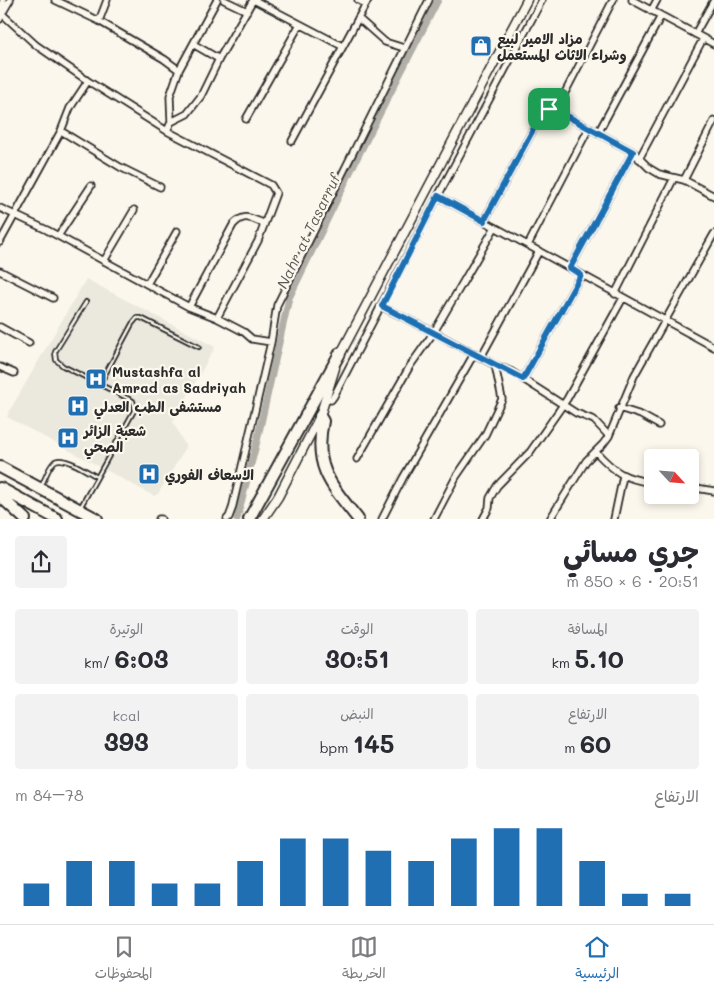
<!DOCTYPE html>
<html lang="ar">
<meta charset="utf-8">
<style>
body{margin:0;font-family:Mali,"Playpen Sans Arabic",sans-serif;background:#f2f2f3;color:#2b2b33;direction:rtl;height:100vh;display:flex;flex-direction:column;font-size:19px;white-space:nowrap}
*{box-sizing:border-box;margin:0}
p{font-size:16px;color:#7c7c81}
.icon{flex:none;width:28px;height:28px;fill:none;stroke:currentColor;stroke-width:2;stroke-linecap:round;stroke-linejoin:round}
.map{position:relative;height:519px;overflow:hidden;direction:ltr}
.side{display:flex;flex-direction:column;background:#fff;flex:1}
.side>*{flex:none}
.needle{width:32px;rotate:116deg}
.fabs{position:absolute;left:644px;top:449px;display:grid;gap:10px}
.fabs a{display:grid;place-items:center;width:55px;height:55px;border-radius:5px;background:#fff;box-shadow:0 2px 8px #0003;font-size:25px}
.pin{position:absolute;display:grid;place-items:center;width:42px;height:42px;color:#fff;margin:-21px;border-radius:10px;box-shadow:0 2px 8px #0006}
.round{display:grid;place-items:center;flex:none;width:52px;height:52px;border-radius:5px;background:#f2f2f3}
.summary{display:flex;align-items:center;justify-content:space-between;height:85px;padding:0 15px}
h1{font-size:28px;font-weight:700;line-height:38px}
.stats{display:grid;grid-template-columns:repeat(3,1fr);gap:8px;height:85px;padding:5px 15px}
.stats div{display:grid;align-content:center;border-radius:5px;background:#f2f2f3;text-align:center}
.stats b{font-size:25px;font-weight:700}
.stats small{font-size:14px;font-weight:400}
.stats p{font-size:14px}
.chart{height:140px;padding:10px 15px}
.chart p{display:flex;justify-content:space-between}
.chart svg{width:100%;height:90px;margin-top:5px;stroke:#1f6fb2;stroke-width:6}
.tab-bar{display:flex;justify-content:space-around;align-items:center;height:70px;border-top:1px solid #e1e1e2;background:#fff;font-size:14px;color:#7c7c81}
.tab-bar a{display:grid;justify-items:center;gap:2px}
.tab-bar .current{color:#1f6fb2}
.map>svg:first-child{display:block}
</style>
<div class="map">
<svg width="714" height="519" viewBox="0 0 714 519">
<rect width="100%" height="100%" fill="#fbf7ec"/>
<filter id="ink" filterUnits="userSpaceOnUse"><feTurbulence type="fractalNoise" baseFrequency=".02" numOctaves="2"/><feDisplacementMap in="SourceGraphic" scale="10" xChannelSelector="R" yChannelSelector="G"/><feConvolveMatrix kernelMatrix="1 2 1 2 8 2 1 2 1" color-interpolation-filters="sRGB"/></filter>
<g filter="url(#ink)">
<path fill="#ebe8de" d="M86 279 215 347 173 422 186 447 158 494 154 496 7 417 9 412Z"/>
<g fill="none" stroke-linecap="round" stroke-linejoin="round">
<path stroke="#b1afa7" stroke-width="7" d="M237 519 257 441 289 298 357 158 438 0"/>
<g stroke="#2b2b2b" stroke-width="6">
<path id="lane" d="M100 384 132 324 137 318H141L199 347
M41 487C45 479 48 468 54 462 62 454 88 472 97 477
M80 508 135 409 133 401 63 366 56 360 55 352 86 302"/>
</g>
<g stroke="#2b2b2b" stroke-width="9">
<path id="street" d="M55 0 99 21
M107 0 99 21 164 59 179 70
M224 0 247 11
M254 0 342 46
M358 0 366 4
M632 0 714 44
M651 11 657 0
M0 12 36 45 88 81 167 131 171 122 170 96 179 70 217 0
M3 12 10 0
M358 18 385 42 404 48
M0 19 3 0
M695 34 714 0
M193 44 219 59
M556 110 613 0
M246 119 300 24
M171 122 187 114 201 96 219 59 253 0
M61 131 120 167 160 187
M167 131 271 185 276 193 258 241 217 318
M598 133 661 16
M292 141 368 0
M639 159 703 39
M684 180 714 121
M438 196 714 347
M0 208 47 230 189 307 217 318 244 332 252 339 271 342 232 509 229 517 227 519
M484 221 542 113 549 109 556 110 633 152 649 168 659 174 684 180 714 196
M58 236 91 186
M0 242 61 131 70 108 88 81
M528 245 589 128
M104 261 134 210
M570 268 633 152
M0 271 53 298
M147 284 177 231
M615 294 674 178
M381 306 437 334 495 365 512 372 576 413 594 420 609 436
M189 307 233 225C244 213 250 218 263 223
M0 327 29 343
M271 342 277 305 429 0
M481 357 539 251
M0 367 14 373
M523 379 581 275
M325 399 331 400 334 396 438 196 542 0
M619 408 641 415 659 425
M596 452C616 473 623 478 652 483
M357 459 410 366 434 332 495 227
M690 487 714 491
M159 519H161
M382 519 403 478 474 354
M434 519 456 477 485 435 502 399 495 365
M483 519 489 508 490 498 497 486 530 452 567 399 623 298
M550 519 586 461 603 444 609 436 634 376 714 234
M614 519 623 476"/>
</g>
<g stroke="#2b2b2b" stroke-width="11">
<path id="secondary" d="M339 357 527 0
M263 519 278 497 320 416 335 368"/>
</g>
<g stroke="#2b2b2b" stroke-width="14">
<path id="highway" d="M320 416 323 421C313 467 331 485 358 519
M0 467 97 519
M0 488 57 519
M0 496 25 519
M249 519 340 353"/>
</g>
<use href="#lane" stroke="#fbf7ec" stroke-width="2.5"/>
<use href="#street" stroke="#fbf7ec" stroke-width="5.5"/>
<use href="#secondary" stroke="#fbf7ec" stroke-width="8"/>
<use href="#highway" stroke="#fbf7ec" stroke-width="10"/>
</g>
</g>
<g fill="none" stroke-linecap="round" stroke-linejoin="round" filter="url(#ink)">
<g stroke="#fff" stroke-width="10">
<path id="route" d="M549 109 556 110 633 152 570 268 581 275 523 379 382 306 438 196 484 221 542 113Z"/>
</g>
<use href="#route" stroke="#1f6fb2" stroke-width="6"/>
</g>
<defs>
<g id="shop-square" transform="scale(1.125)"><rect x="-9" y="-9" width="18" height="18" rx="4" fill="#1f6fb2" stroke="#fbf7ec"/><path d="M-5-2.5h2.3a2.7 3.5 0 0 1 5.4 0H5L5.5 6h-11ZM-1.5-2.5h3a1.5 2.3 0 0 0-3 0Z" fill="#fff"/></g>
<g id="hospital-square" transform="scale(1.125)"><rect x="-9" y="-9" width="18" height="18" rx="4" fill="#1f6fb2" stroke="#fbf7ec"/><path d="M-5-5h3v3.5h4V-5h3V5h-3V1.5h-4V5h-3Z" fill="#fff"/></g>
</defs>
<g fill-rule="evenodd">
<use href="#shop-square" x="481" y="46"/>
<use href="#hospital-square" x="96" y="379"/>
<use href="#hospital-square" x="78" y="406"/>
<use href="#hospital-square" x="68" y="438"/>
<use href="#hospital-square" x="149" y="474"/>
</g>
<g text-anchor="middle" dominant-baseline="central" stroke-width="4.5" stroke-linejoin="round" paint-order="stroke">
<g font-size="14" font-weight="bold" fill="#2b2b2b" stroke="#fbf7ec" text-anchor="start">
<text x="497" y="38">مزاد الامير لبيع<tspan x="497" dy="16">وشراء الاثاث المستعمل</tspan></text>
<text x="112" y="371">Mustashfa al<tspan x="112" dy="16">Amrad as Sadriyah</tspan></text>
<text x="94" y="406">مستشفى الطب العدلي</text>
<text x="84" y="430">شعبة الزائر<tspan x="84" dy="16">الصحي</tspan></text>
<text x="165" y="474">الاسعاف الفوري</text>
</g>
<g font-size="15" font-style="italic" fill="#5a5956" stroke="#fbf7ec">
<text transform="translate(308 231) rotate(-64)">Nahr at Tasarruf</text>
</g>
</g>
</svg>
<div class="fabs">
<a><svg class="needle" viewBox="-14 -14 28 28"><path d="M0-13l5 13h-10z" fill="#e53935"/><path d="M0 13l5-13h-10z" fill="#7c7c81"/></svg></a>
</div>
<div class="pin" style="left:549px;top:109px;background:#1e9e55"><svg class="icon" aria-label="arrive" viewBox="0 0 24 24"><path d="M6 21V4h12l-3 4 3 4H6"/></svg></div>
</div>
<section class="side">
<div class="summary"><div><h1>جري مسائي</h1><p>20:51 · 6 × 850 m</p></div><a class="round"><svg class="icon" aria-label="share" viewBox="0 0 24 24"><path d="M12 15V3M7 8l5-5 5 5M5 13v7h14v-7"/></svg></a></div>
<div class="stats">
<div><p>المسافة</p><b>5.10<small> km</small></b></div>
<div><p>الوقت</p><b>30:51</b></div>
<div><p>الوتيرة</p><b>6:03<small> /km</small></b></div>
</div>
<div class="stats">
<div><p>الارتفاع</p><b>60<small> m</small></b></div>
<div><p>النبض</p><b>145<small> bpm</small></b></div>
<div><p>kcal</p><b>393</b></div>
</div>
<div class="chart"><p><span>الارتفاع</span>78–84 m</p>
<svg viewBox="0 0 160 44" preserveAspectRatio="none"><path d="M5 44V33M15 44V22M25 44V22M35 44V33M45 44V33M55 44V22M65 44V11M75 44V11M85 44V17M95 44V22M105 44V11M115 44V6M125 44V6M135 44V22M145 44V38M155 44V38"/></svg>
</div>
</section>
<nav class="tab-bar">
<a class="current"><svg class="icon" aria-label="home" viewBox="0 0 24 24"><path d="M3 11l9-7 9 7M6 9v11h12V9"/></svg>الرئيسية</a>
<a><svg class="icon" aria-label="map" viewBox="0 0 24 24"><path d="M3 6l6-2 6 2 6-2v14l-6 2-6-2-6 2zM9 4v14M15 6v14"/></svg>الخريطة</a>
<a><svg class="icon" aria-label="saved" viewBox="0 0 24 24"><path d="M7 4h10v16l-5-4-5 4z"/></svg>المحفوظات</a>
</nav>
